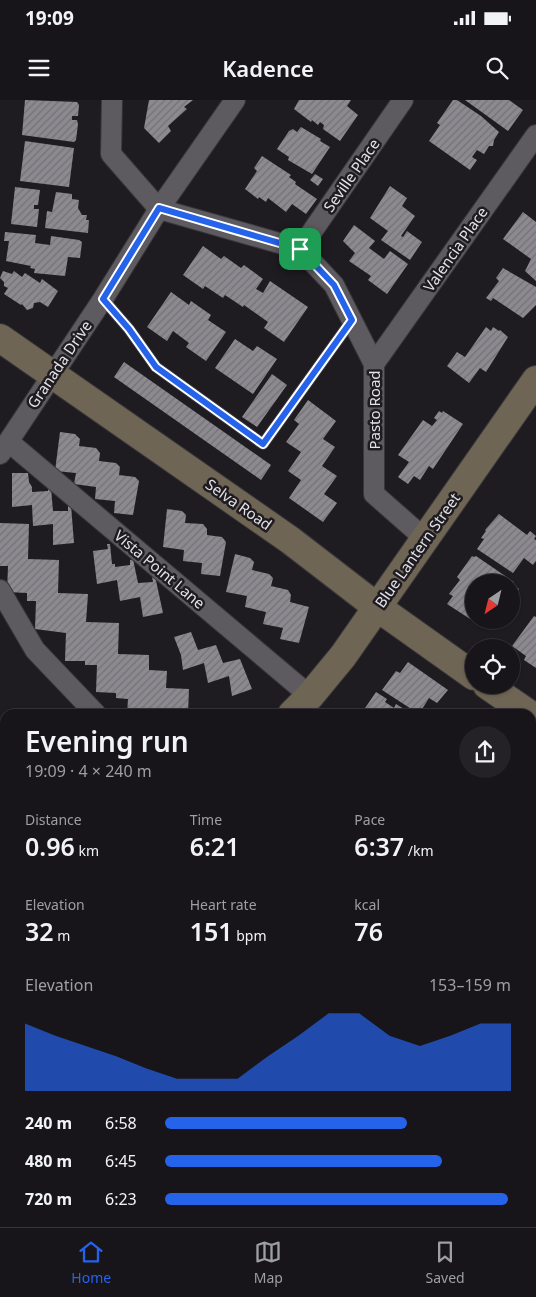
<!DOCTYPE html>
<meta charset="utf-8">
<style>
body{margin:0;font-family:"Noto Sans",sans-serif;background:#242226;color:#f1f3f6;height:100vh;display:flex;flex-direction:column;font-size:19px;white-space:nowrap}
*{box-sizing:border-box;margin:0}
p{font-size:16px;color:#9e9fa2}
.icon{flex:none;width:28px;height:28px;fill:none;stroke:currentColor;stroke-width:2;stroke-linecap:round;stroke-linejoin:round}
.map{position:relative;flex:1;overflow:hidden}
.panel{position:absolute;left:0px;top:609px;width:536px;height:519px;display:flex;flex-direction:column;background:#171519;border-radius:15px 15px 0 0;box-shadow:0 1px 4px #0004,0 0 0 1px #363438}
.panel>*{flex:none}
.needle{width:32px;rotate:215deg}
.buttons{position:absolute;left:465px;top:474px;display:grid;gap:10px}
.buttons a{display:grid;place-items:center;width:55px;height:55px;border-radius:50%;background:#171519;box-shadow:0 1px 4px #0004,0 0 0 1px #363438;font-size:25px}
.pin{position:absolute;display:grid;place-items:center;width:42px;height:42px;color:#fff;margin:-21px;border-radius:10px;box-shadow:0 2px 8px #0006}
.round{display:grid;place-items:center;flex:none;width:52px;height:52px;border-radius:26px;background:#242226}
.summary{display:flex;align-items:center;justify-content:space-between;height:85px;padding:0 25px}
h1{font-size:28px;font-weight:600;line-height:38px}
.metrics{display:grid;grid-template-columns:repeat(3,1fr);gap:8px;height:85px;padding:5px 25px}
.metrics div{display:grid;align-content:center}
.metrics b{font-size:25px;font-weight:600}
.metrics small{font-size:14px;font-weight:400}
.metrics p{font-size:14px}
.chart{height:140px;padding:10px 25px}
.chart p{display:flex;justify-content:space-between}
.chart svg{width:100%;height:90px;margin-top:5px;fill:#2563eb;opacity:.7}
ul{padding:0 25px;list-style:none;font-size:16px}
li{display:grid;grid-template-columns:80px 60px 1fr;align-items:center;height:38px}
li i{height:12px;border-radius:6px;background:#2563eb}
.status{display:flex;justify-content:space-between;align-items:center;height:35px;padding:0 25px;background:#171519;direction:ltr}
.status svg{height:14px;fill:currentColor}
header{display:flex;justify-content:space-between;align-items:center;height:65px;padding:0 25px;background:#171519;font-size:22px;font-weight:600}
.tabs{display:flex;justify-content:space-around;align-items:center;height:70px;border-top:1px solid #363438;background:#171519;font-size:14px;color:#9e9fa2}
.tabs a{display:grid;justify-items:center;gap:2px}
.tabs .current{color:#2563eb}
.map>svg:first-child{display:block}
</style>
<div class="status"><b>19:09</b><svg viewBox="0 0 49 12"><path d="M0 12V9h3v3zM5 12V6h3v6zM10 12V3h3v9zM15 12V0h3v12zM26 1h20v11H26zM47 4h2v5h-2z"/></svg></div>
<header><svg class="icon" aria-label="menu" viewBox="0 0 24 24"><path d="M4 6h16M4 12h16M4 18h16"/></svg>Kadence<svg class="icon" aria-label="search" viewBox="0 0 24 24"><circle cx="10" cy="10" r="6"/><path d="M15 15l6 6"/></svg></header>
<div class="map">
<svg width="536" height="1127" viewBox="0 0 536 1127">
<defs>
<pattern id="building-hatch" width="6" height="6" patternUnits="userSpaceOnUse" patternTransform="scale(1.25)"><rect width="6" height="6" fill="#8d8990"/><path d="M-1 1l2-2M0 6l6-6M5 7l2-2" fill="none" stroke="#737176"/></pattern>
</defs>
<rect width="100%" height="100%" fill="#1f1c21"/>
<path fill="url(#building-hatch)" d="M25 0 77 2 79 5 78 16H72V20H77L78 24 76 40 74 42 22 35Z
M149 0H193L184 7 187 9 168 26 171 31 159 43 144 28Z
M299 0H351L347 6 358 15 340 41 323 29 324 25 320 22 318 25 312 20 311 22 294 9Z
M453 0H457L481 16 499 32 494 40 493 46H489L484 54 477 50 472 57 477 60 470 70 429 41 440 25 437 23Z
M465 0H509L523 10 508 31Z
M301 27 321 39 320 41 330 47 312 74 288 60 289 57 277 49 289 31 293 29 297 32Z
M25 41 74 48 69 87 20 81Z
M262 56 291 75 289 77 296 82 295 84 317 99 306 114 292 104 286 112 268 98 266 102 259 97 258 99 245 89 257 71 254 68Z
M315 74 323 79 318 86 310 80Z
M390 86 407 98 402 106 415 116 401 136 403 137 407 131 422 142 410 160 381 140 388 131 370 118Z
M15 87 40 90 38 105H34V109H39L37 127 11 124Z
M56 92 72 94V99L79 100 78 108 82 115H87L86 120H89L88 133 45 128 47 111 52 112Z
M523 112 536 122V181L525 171 531 159 503 139Z
M354 125 375 141 369 148 384 159 390 151 408 164 387 194 368 180 371 176 349 161 355 153 343 141Z
M5 132 36 135 35 143 50 145 51 136 79 140 82 142 80 158 68 157 65 176 34 173 35 169 30 168 31 166 6 161 9 141H4Z
M203 146 221 159 224 156 241 168 244 165 263 179 256 189 263 193 270 181 308 207 284 242 264 228 268 222 244 205 243 207 225 195 223 198 205 186 203 189 183 175Z
M503 168 536 187V205L523 218 493 198 491 201 486 198 499 181 496 178Z
M3 171 12 174 14 171 22 177 25 173 40 183 42 179 58 191 48 207 40 202 34 203 33 208 27 210 22 204 21 205 4 194 8 188 4 186V182L0 178Z
M171 192 189 205 191 201 211 215 208 220 226 232 206 261 186 247 189 243 173 231 167 241 147 227Z
M486 227 491 231 493 227 499 231 500 230 508 237 486 272 480 268 469 283 447 266 457 252 465 257Z
M235 239 253 251 257 246 277 259 253 294 215 268Z
M124 262 271 365 261 380 114 277Z
M272 274 287 285 257 327 242 317Z
M308 300 336 321 323 339 335 347 322 366 337 376 324 394 337 403 323 422 289 398 301 380 288 371 301 352 286 342 299 324 294 320Z
M439 311 442 313 443 311 463 324 433 369 429 366 420 380 414 376 408 384 398 377 409 362 398 355 423 320 432 326 437 320 434 318Z
M60 332 75 334 80 339 79 346 96 348 100 353 99 361 116 363 120 367 119 375 135 377 139 381 133 415 114 413 115 401 95 399 96 387 74 384 76 373 55 371Z
M12 373H28L29 382 32 387V392L48 391V388H51L53 411H68V405H71L74 443 53 445V424L33 426 32 405 12 407Z
M167 409 182 411 186 415 185 423 203 424 207 429V435L222 437 226 442 220 476 201 474 202 463 183 461 184 450 163 447Z
M499 414 527 435 530 431 536 436 534 439 536 440V461L533 465 524 458 513 473 477 449 484 439 481 438 486 431 485 430Z
M0 423 29 424 28 459 59 460 58 493 88 494 86 522 119 523 118 554 149 555V570L167 571 166 588 189 589 188 614H127L128 599 116 598V593L96 592 97 565H85V561H65L66 533 35 529 36 501H27V493L7 492 8 466H0Z
M107 444H110L112 464H115V467L130 465V460L133 459 138 483 153 482 152 476H155L163 513 143 517 140 497 120 501 117 480 97 484 93 451 108 449Z
M235 454 250 458 254 462 252 470 269 474 273 478 271 486 288 490 291 495 290 502 309 507 299 543 280 539 283 528 263 524 266 512 245 507 247 496 226 492Z
M472 456 474 457 476 456 514 482H474V520H485L481 526 447 504 453 496 449 494 460 480 457 477Z
M511 483 519 489 511 500Z
M534 516 536 517V568L524 560 526 556 512 546Z
M191 532 198 550 216 545 223 563 240 559 252 589 232 596 229 576 208 583 204 563 183 570 181 555 174 537Z
M408 562 448 590 437 603 429 598 419 614 382 590 396 571 400 573Z
M376 592 387 599 385 602 394 608 396 604 404 609 401 614H361Z
M5 629V657H4L0 630Z
M536 771V803L531 796V778Z
M5 786V803L0 799V793Z
M5 808V835L0 832V815Z
M531 809 536 812V872L534 875 531 874Z
M0 898H5V933H0Z
M0 950H5V996H0Z
M0 1026 5 1027V1076L0 1075Z
M531 1064 536 1067V1090L531 1086Z
M0 1094 5 1095 3 1127H0Z
M531 1096 536 1099V1124L534 1127H463L466 1122H531Z
M91 1122H137L135 1125 137 1127H91L93 1124Z
M302 1122H316L320 1125 321 1122H366L363 1127H299Z"/>
<g fill="none" stroke-linecap="round" stroke-linejoin="round">
<g stroke="#39373b" stroke-width="12">
<path id="lane" d="M103 199 129 229 156 267 263 344 352 220"/>
</g>
<g stroke="#39373b" stroke-width="22">
<path id="street" d="M112 0 111 54 159 109 300 149 334 185 374 264V394L424 438
M300 149 403 0
M374 264 536 35
M9 342 310 596
M0 354 103 199 159 109 235 0
M0 490 35 550 96 614
M531 699 536 692
M0 881 5 880
M531 974 536 967
M186 1122 191 1127
M208 1127 211 1122
M422 1127 425 1122"/>
</g>
<g stroke="#39373b" stroke-width="30">
<path id="secondary" d="M0 238 290 440 377 507 474 576
M487 585 529 614
M292 614 310 596 343 556 536 280
M0 723 5 722"/>
</g>
<use href="#lane" stroke="#5d5a60" stroke-width="10"/>
<use href="#street" stroke="#5d5a60" stroke-width="20"/>
<use href="#secondary" stroke="#6f6554" stroke-width="28"/>
</g>
<g fill="none" stroke-linecap="round" stroke-linejoin="round">
<g stroke="#fff" stroke-width="10">
<path id="route" d="M159 108 300 149 334 185 352 220 263 344 156 267 129 229 103 199Z"/>
</g>
<use href="#route" stroke="#2563eb" stroke-width="6"/>
</g>
<g text-anchor="middle" dominant-baseline="central" stroke-width="5" stroke-linejoin="round" paint-order="stroke">
<g font-size="15" fill="#e4e2e6" stroke="#1f1c21">
<text transform="translate(351 75) rotate(-55)">Seville Place</text>
<text transform="translate(455 149) rotate(-55)">Valencia Place</text>
<text transform="translate(59 264) rotate(-56)">Granada Drive</text>
<text transform="translate(374 310) rotate(-90)">Pasto Road</text>
<text transform="translate(239 404) rotate(35)">Selva Road</text>
<text transform="translate(417 450) rotate(-55)">Blue Lantern Street</text>
<text transform="translate(160 469) rotate(40)">Vista Point Lane</text>
</g>
</g>
</svg>
<div class="buttons">
<a><svg class="needle" viewBox="-14 -14 28 28"><path d="M0-13l5 13h-10z" fill="#e53935"/><path d="M0 13l5-13h-10z" fill="#9e9fa2"/></svg></a>
<a><svg class="icon" aria-label="locate" viewBox="0 0 24 24"><circle cx="12" cy="12" r="6"/><path d="M12 2v4M12 18v4M2 12h4M18 12h4"/></svg></a>
</div>
<div class="pin" style="left:300px;top:149px;background:#1e9e55"><svg class="icon" aria-label="arrive" viewBox="0 0 24 24"><path d="M6 21V4h12l-3 4 3 4H6"/></svg></div>
<section class="panel">
<div class="summary"><div><h1>Evening run</h1><p>19:09 · 4 × 240 m</p></div><a class="round"><svg class="icon" aria-label="share" viewBox="0 0 24 24"><path d="M12 15V3M7 8l5-5 5 5M5 13v7h14v-7"/></svg></a></div>
<div class="metrics">
<div><p>Distance</p><b>0.96<small> km</small></b></div>
<div><p>Time</p><b>6:21</b></div>
<div><p>Pace</p><b>6:37<small> /km</small></b></div>
</div>
<div class="metrics">
<div><p>Elevation</p><b>32<small> m</small></b></div>
<div><p>Heart rate</p><b>151<small> bpm</small></b></div>
<div><p>kcal</p><b>76</b></div>
</div>
<div class="chart"><p><span>Elevation</span>153–159 m</p>
<svg viewBox="0 0 160 44" preserveAspectRatio="none"><path d="M0 44V11L10 17L20 22L30 27L40 33L50 38L60 38L70 38L80 27L90 17L100 6L110 6L120 17L130 22L140 17L150 11L160 11V44z"/></svg>
</div>
<ul>
<li><b>240 m</b>6:58<i style="width:70%"></i></li>
<li><b>480 m</b>6:45<i style="width:80%"></i></li>
<li><b>720 m</b>6:23<i style="width:99%"></i></li>
</ul>
</section>
</div>
<nav class="tabs">
<a class="current"><svg class="icon" aria-label="home" viewBox="0 0 24 24"><path d="M3 11l9-7 9 7M6 9v11h12V9"/></svg>Home</a>
<a><svg class="icon" aria-label="map" viewBox="0 0 24 24"><path d="M3 6l6-2 6 2 6-2v14l-6 2-6-2-6 2zM9 4v14M15 6v14"/></svg>Map</a>
<a><svg class="icon" aria-label="saved" viewBox="0 0 24 24"><path d="M7 4h10v16l-5-4-5 4z"/></svg>Saved</a>
</nav>
